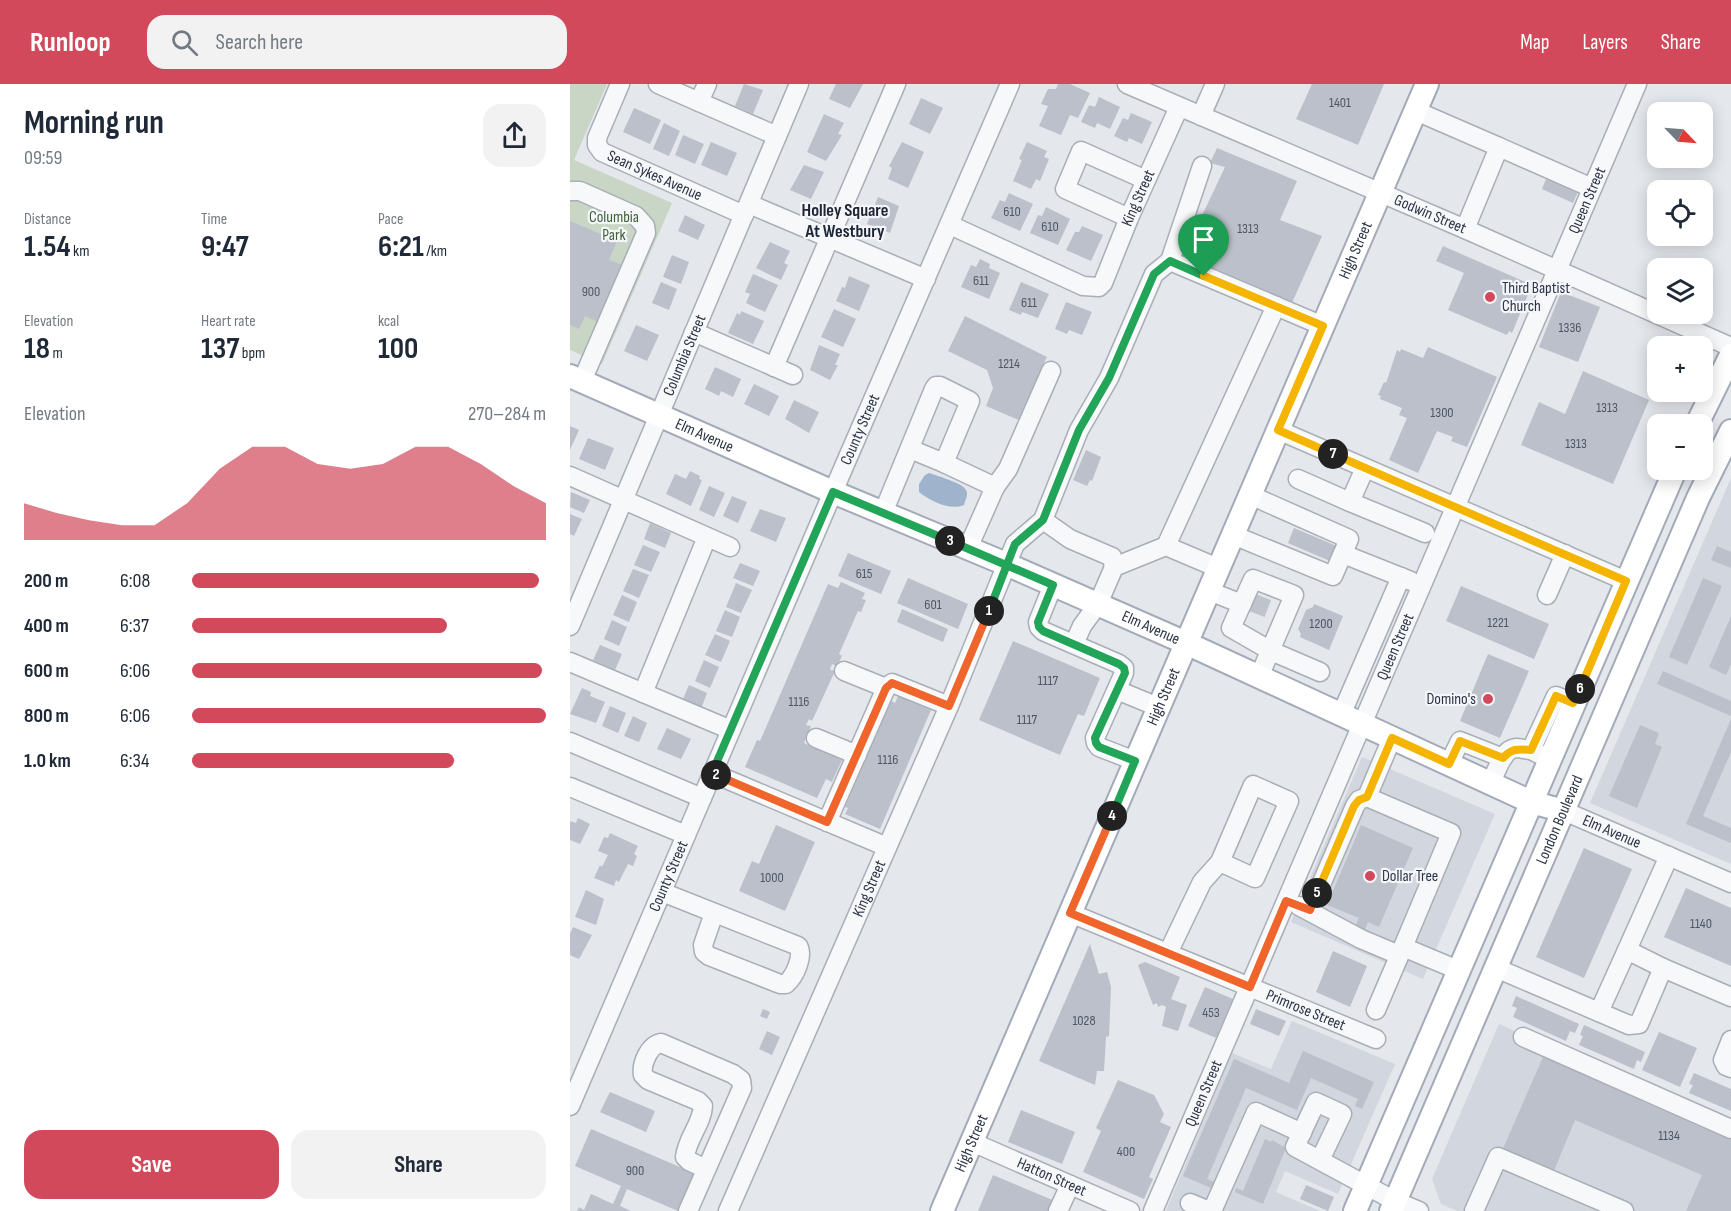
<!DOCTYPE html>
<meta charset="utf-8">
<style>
body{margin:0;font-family:"Sofia Sans Condensed",sans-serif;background:#f2f2f3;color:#1f2937;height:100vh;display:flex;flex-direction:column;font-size:22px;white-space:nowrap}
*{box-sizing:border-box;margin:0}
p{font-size:20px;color:#747a83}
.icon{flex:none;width:33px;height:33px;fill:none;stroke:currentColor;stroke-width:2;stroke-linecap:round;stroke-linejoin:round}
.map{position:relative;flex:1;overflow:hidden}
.side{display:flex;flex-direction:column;background:#fff;width:570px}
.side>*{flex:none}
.needle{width:39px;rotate:115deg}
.tools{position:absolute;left:1077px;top:18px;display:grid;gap:12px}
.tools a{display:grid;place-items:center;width:66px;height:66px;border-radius:12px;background:#fff;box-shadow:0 3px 15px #0003;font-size:30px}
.pin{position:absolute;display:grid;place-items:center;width:51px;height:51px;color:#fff;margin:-62px -26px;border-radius:50% 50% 50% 0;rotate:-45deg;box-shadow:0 0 6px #0007}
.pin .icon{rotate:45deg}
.km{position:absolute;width:30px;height:30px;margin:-15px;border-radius:50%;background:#222;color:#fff;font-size:16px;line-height:30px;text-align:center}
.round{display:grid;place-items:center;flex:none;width:63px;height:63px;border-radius:18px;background:#f2f2f3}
.head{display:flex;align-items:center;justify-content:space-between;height:102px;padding:0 24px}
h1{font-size:33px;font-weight:700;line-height:45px}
.figures{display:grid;grid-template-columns:repeat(3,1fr);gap:9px;height:102px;padding:6px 24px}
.figures div{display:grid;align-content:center}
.figures b{font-size:30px;font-weight:700}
.figures small{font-size:16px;font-weight:400}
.figures p{font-size:16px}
.chart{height:168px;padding:12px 24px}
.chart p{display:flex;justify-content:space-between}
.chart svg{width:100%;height:108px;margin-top:6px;fill:#d1495b;opacity:.7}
.button{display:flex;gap:12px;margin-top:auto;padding:12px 24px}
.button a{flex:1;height:69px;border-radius:18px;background:#d1495b;color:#fff;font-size:24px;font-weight:700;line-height:69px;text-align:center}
.button a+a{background:#f2f2f3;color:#1f2937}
ul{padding:0 24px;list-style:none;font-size:20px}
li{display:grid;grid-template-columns:96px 72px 1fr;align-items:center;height:45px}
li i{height:15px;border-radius:8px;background:#d1495b}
header{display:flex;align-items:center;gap:36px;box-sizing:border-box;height:84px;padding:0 30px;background:#d1495b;color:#fff}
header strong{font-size:28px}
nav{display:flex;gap:33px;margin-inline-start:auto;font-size:21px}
.search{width:420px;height:54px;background:#f2f2f3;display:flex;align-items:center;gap:15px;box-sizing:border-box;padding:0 21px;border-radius:18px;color:#747a83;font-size:22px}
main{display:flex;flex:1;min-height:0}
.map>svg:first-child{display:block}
</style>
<header>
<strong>Runloop</strong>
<div class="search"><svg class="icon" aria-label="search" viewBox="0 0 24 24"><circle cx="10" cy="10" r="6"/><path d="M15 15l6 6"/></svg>Search here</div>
<nav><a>Map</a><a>Layers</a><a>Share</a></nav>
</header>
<main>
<section class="side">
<div class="head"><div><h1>Morning run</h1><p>09:59</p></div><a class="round"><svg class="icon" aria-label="share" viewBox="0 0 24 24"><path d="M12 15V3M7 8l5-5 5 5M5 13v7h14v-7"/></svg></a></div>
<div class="figures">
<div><p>Distance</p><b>1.54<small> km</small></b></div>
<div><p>Time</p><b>9:47</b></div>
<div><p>Pace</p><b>6:21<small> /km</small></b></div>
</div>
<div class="figures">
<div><p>Elevation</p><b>18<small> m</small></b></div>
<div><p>Heart rate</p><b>137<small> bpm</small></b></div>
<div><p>kcal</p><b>100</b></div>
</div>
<div class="chart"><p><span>Elevation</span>270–284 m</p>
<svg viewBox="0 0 160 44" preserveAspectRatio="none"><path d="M0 44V29L10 33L20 36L30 38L40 38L50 29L60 15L70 6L80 6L90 13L100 15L110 13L120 6L130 6L140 13L150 22L160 29V44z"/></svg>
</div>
<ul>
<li><b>200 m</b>6:08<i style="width:98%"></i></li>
<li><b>400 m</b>6:37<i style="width:72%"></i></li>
<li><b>600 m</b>6:06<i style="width:99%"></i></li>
<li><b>800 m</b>6:06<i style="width:100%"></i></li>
<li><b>1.0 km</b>6:34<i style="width:74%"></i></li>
</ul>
<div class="button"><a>Save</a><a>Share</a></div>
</section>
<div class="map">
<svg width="1161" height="1127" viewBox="0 0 1161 1127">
<rect width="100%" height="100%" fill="#e4e7ec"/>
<path fill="#d2d6de" d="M1161 394V780L1020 719Z
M792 673 925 730 853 895 721 838Z
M722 937 825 980 768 1110 715 1087 706 1108 750 1127H596L662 969 701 985Z
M929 940 1161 1040V1127H887L871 1120 862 1095Z"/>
<path fill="#c9d6c5" d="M0 0H37L4 76 102 119 32 280 0 266Z"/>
<path fill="#9fb4cc" d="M359 389C367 392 393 399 396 406 399 411 395 416 394 421 380 427 360 417 349 408V400L355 391Z"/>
<path fill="#bbc0ca" d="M174 0 193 6 183 30 165 22Z
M266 0H293L280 24 259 15Z
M488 0H500L520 9 508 34 500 31 491 51 469 42 478 22 471 20 478 5H486Z
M742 0H814L788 61 726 35Z
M529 13 550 23 540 45 527 39 525 44 511 38 519 21 525 23Z
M351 14 373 24 360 50 339 40Z
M64 24 91 36 80 60 53 48Z
M561 29 582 38 572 60 559 54 557 58 544 52 553 34 558 36Z
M254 30 274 39 268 50 272 51 256 77 237 68Z
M94 39 110 47 99 72 83 65Z
M113 51 134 60 125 80 105 71Z
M141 58 167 69 157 92 131 81Z
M332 58 354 68 338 104 318 95 322 84 319 82Z
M457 58 477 67 474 73 479 75 470 97 466 95 461 105 443 97 452 76 449 75Z
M647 64 727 97 710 136 752 152 721 221 612 174 655 83 640 79Z
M234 81 254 88 241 115 220 106Z
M976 95 1008 108 1003 119 972 105Z
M439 109 463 120 450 147 421 134 430 116 435 118Z
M308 113 329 122 320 149 297 140Z
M476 123 500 135 488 161 460 149 468 131 472 132Z
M115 131 135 141 128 156 108 147Z
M0 137 47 157 39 176 52 181 28 238 15 232 9 245 0 241Z
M512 142 533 151 521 177 496 166 505 148H509Z
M200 158 220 167 214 179 218 181 211 196 186 184Z
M873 162 962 201 942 249 939 247 937 251 878 226 894 189 866 177Z
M102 171 119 178 111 200 93 193Z
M410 175 420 180 419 184 430 189 419 215 391 203 401 181 406 183Z
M183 190 208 201 195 228 176 219 180 210 175 208Z
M279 192 300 201 289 227 266 217 272 203 275 204Z
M91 198 107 205 99 226 82 219Z
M451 198 479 210 468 234 452 228 451 231 439 226Z
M991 208 1030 223 1008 278 969 263Z
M496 218 522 228 512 251 499 246 497 250 485 245Z
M264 225 286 235 273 263 251 253Z
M171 227 194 237 183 260 158 249 167 229 170 231Z
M395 232 477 273 462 305 466 306 451 337 416 322 423 304 417 286 378 267Z
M66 241 89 251 77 277 54 267Z
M249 261 270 270 265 281H268L260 296 240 286Z
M858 263 927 293 897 363 881 357 883 353 867 347 848 389 819 376 837 334 829 331 832 324 810 315 811 312 808 311 814 298 816 299 827 266 830 268 831 265 853 274Z
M145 283 171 295 163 313 151 307 149 312 135 305Z
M1013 287 1079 316 1043 400 951 361 969 318 995 330Z
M184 300 209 312 199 332 174 320Z
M224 316 249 328 239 349 215 335Z
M0 342 9 346 0 366Z
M18 354 44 364 35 386 9 375Z
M516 366 531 373 522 397 520 396 517 402 503 396Z
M120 387 130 392 129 395 132 396 121 422 96 410 105 390 116 395Z
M139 402 155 409 144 433 129 426Z
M1 408 20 416 14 429 0 423Z
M162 412 177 418 168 439 153 432Z
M190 425 216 434 206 458 180 447Z
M0 430 12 435 4 452 0 450Z
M80 439 101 449 95 464 74 455Z
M724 444 769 463 762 478 718 459Z
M73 461 90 468 81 488 64 481Z
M1147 462 1161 468V484L1141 476Z
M278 469 321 487 311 510 268 492Z
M170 479 190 487 183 502 163 494Z
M63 485 79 491 69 514 53 507Z
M338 494 398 520 388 545 327 519Z
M1133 494 1152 502 1117 581 1099 573Z
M271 498 295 509 292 515 296 516 291 528 288 527 269 570 272 572 267 582 262 580 260 586 265 587 242 637 239 635 236 641 241 642 234 659 272 676 262 698 256 695 247 714 175 683 187 656 190 657 258 500 268 504Z
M166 499 182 506 171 529 156 523Z
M891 502 979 540 964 575 876 537Z
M52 511 67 518 59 538 43 531Z
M744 520 773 532 759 566 730 553 731 550 728 545 736 526 743 523Z
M332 525 378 545 373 558 327 538Z
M155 526 170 533 162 553 146 547Z
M1161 532V580L1156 591 1139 583Z
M42 536 57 543 49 562 34 555Z
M145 550 160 557 151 578 135 571Z
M443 557 530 594 514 632 508 630 490 671 409 636Z
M30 561 52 570 45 586 23 576Z
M918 570 959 587 930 654 890 637Z
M134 576 149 583 140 604 125 597Z
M1093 587 1161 617V632L1087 600Z
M119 601 137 609 131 625 112 617Z
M12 604 21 608 20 612 35 618 26 639 0 630Z
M328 612 361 626 310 745 275 730 278 724 275 723 321 617 325 619Z
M40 622 56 629 48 649 32 642Z
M63 632 77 639 69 658 54 652Z
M1161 635V668L1133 732 1161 744V759L1116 740Z
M1070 641 1089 649 1085 660 1092 663 1067 724 1039 712Z
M97 644 121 655 111 675 87 665Z
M8 734 20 740 10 760 0 756V737L6 739Z
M206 741 245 758 215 827 169 807 182 777 189 780Z
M791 741 843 764 809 843 798 838 793 851 783 847 789 834 757 821Z
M40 749 68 762 64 770 67 772 63 782 58 780 49 798 46 796 44 802 24 794 30 781 32 783 38 771 28 767 34 753 38 754Z
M1014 764 1062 785 1014 894 966 873Z
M1116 804 1161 824V882L1094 853Z
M16 806 34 815 26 841 5 833Z
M3 843 22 851 9 875 0 871V850Z
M520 860 529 890 537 888 541 903 539 952 536 953 534 987H527L525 1001 469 977Z
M763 867 797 882 780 923 746 908Z
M575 878 610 893 601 915 617 921 608 947 592 942 596 923 592 921 588 923 587 919 583 921 568 881Z
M635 903 663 915 646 954 618 942Z
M946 912 1009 940 1005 949 1000 947 996 957 943 933 947 924 942 922Z
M193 925 200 928 197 935 190 932Z
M686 925 716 937 709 952 680 940Z
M1014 941 1075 968 1071 978 1067 976 1064 985 1009 961 1013 952 1010 951Z
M197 947 210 953 202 971 189 965Z
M1089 948 1127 964 1110 1003 1072 986Z
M733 967 804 998 792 1025 785 1022 788 1015 741 994 727 1026 676 1004 637 1095 644 1098 641 1104 613 1092 664 975 719 999Z
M973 973 1072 1014 1071 1017 1102 1030 1104 1025 1128 1035 1126 1041 1147 1050 1150 1045 1161 1054V1127H1116L1132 1091 1005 1036 983 1089 932 1067Z
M1124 989 1161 1005V1027L1119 1009 1123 1001 1119 1000Z
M548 996 584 1011 594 1030 590 1038 601 1043 579 1093 583 1095 574 1115 513 1088 531 1047 526 1044Z
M40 1008 85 1027 76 1048 30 1028Z
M451 1026 505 1048 492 1080 438 1058Z
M21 1045 124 1089 108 1127 57 1105 50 1122 61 1127H7L9 1123 14 1126 21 1110 43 1120 51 1102 5 1082Z
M695 1055 701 1058 702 1056 716 1064 693 1120 665 1108 666 1104 673 1107Z
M423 1091 485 1117 481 1127H408Z
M736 1101 764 1113 758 1127 730 1115Z"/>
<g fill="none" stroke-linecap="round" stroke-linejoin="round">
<path stroke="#bfc3cb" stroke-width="18" stroke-dasharray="18 9" stroke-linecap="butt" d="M681 518 704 527"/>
<g stroke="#a9aeb7" stroke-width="21">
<g id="minor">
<path id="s1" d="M50 0 27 54V61L32 68 174 131"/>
<path d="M88 0 207 52"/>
<path id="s2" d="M557 0 895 145 1161 263"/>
<path d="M129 18 137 0"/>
<path d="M846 27 929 63 895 145"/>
<path d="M631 32 645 0"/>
<path d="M929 63 1022 104"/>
<path d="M0 107H10L66 132 75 142 76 149 12 297"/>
<path d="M179 120 356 195"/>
<path d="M559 134 495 105 511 67 576 96"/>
<path id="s3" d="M380 141 513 202 529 203 533 199 559 134 609 23"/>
<path d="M600 177 632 82"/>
<path d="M124 248 223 291"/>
<path d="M204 283 326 0"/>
<path d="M708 346 1056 497"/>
<path d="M340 365 374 379"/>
<path d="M0 392 160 463"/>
<path d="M728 395 780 418 795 384"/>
<path d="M425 403 438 385 481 287"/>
<path d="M780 418 855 449"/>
<path d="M313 429 364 305 366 302H370L400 317 374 379 425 403 398 464"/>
<path d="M473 436 500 455 542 473 544 483"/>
<path d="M663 451 763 492 779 455 680 411"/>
<path d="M596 462 706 222"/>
<path d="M773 470 841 497"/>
<path d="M483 501 468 538 469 543 473 547 549 580 554 584V589L525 654 526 659 529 663 565 677"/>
<path d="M639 507 672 520"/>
<path d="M977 511 995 470"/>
<path id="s4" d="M0 542 229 0"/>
<path d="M504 560 512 542 528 520 544 483 596 462 648 484"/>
<path d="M0 578 161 646"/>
<path d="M274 587 316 604"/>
<path d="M689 593 724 511 683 495 661 544 701 567 750 588"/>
<path d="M547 606 588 623"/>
<path d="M73 609 137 453"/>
<path d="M771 631 831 493"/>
<path d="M246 654 287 671"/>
<path d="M822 654 797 713 881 749 833 863 888 886"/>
<path d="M0 658 132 714"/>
<path d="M979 675 961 666 986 612 1003 619"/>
<path d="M879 680 890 657 933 674"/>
<path d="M142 689 317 763"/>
<path d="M921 699C926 689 932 665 946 664 951 664 957 666 961 666"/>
<path d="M0 703 116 751"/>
<path id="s5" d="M994 727 1161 799"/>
<path d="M257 738 316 604 322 599 379 622"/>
<path d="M92 808 228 862C234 872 225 892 216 900H210L139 872 134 868 133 861 144 829"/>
<path d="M729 822 791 855 829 871"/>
<path d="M740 826 785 722 789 716 797 713"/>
<path id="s6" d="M500 829 806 955"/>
<path d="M598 869 632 798 650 778 683 701 719 717 685 794 650 778"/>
<path d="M926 884 1059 941 1069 940 1093 884 1161 913"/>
<path d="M1093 884 1057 866 1099 772"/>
<path d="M806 926 833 863"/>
<path d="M1029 928 1057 866"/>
<path d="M953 953 1161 1045"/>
<path d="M1161 956 1153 976 1156 982 1161 984"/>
<path id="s7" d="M0 1022 272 387 440 0"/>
<path id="s8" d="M402 1058 560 1127"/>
<path d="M750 1076 772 1030 746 1018 725 1063 825 1117 849 1127"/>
<path d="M620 1119 639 1127"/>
<path d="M118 1127 172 1004 171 996 163 990 91 959C79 961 71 980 73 991L78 996 128 1017 133 1022C132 1040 117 1054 115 1073L119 1077 136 1085"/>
<path id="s9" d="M158 1127 379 622 445 460 473 436 509 346 539 294 584 190 600 177 753 242"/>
<path d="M488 1127 500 1101"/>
<path id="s10" d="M583 1127 1067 0"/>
<path d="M642 1127 686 1028 732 1049"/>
<path d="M904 1127 928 1073 1054 1127"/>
</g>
</g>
<g stroke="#a3abb8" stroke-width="26">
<g id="major">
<path id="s11" d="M0 292 263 408 436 480 616 559 961 718 994 727"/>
<path d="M1127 340 1161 271"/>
<path id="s12" d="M372 1127 857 0"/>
<path d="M785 1127 1105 386"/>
<path id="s13" d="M821 1127 1128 414 1161 347"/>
</g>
</g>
<use href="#minor" stroke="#f7f8fa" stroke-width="18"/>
<use href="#major" stroke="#fff" stroke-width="22"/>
</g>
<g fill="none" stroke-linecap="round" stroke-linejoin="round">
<g stroke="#fff" stroke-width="12">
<path id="split-1" d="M419 527 445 460 473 436 509 346 539 294 584 190 600 177 634 192"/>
</g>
<g stroke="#fff" stroke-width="12">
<path id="split-2" d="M146 691 257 738 316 604 322 599 379 622 419 527"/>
</g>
<g stroke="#fff" stroke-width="12">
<path id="split-3" d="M146 691 142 689 263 408 380 457"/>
</g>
<g stroke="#fff" stroke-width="12">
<path id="split-4" d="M380 457 483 501 468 538 469 543 473 547 549 580 554 584 555 589 525 654 526 659 529 663 565 677 542 732"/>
</g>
<g stroke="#fff" stroke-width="12">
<path id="split-5" d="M542 732 500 829 680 903 716 817 740 826 747 809"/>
</g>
<g stroke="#fff" stroke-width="12">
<path id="split-6" d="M747 809 784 722 789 716 797 713 822 654 879 680 890 657 933 674C942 664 948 665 961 666L986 612 1003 619 1010 605"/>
</g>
<g stroke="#fff" stroke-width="12">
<path id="split-7" d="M763 370 1056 497 1010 605"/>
</g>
<g stroke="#fff" stroke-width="12">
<path id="split-8" d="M634 192 753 242 708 346 763 370"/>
</g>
<use href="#split-1" stroke="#22a559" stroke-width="8"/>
<use href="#split-2" stroke="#f0652b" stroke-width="8"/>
<use href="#split-3" stroke="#22a559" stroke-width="8"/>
<use href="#split-4" stroke="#22a559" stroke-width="8"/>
<use href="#split-5" stroke="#f0652b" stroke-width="8"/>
<use href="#split-6" stroke="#f5b400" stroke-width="8"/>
<use href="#split-7" stroke="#f5b400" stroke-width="8"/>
<use href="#split-8" stroke="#f5b400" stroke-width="8"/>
</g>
<g fill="#d1495b" stroke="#f4f6f9" stroke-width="2">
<circle cx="920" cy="213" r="6"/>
<circle cx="918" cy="615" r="6"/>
<circle cx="800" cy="792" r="6"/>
</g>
<g text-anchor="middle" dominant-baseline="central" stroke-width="4.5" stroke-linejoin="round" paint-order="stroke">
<g font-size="14" fill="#4f5766">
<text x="770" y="18">1401</text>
<text x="442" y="127">610</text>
<text x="480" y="142">610</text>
<text x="678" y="144">1313</text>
<text x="411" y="196">611</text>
<text x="21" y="207">900</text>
<text x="459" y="218">611</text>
<text x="1000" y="243">1336</text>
<text x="439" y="279">1214</text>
<text x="1037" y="323">1313</text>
<text x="872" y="328">1300</text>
<text x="1006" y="359">1313</text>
<text x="294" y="489">615</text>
<text x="363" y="520">601</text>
<text x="928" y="538">1221</text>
<text x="751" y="539">1200</text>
<text x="478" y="596">1117</text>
<text x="229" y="617">1116</text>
<text x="457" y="635">1117</text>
<text x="318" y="675">1116</text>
<text x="202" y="793">1000</text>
<text x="1131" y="839">1140</text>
<text x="641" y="928">453</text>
<text x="514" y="936">1028</text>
<text x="1099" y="1051">1134</text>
<text x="556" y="1067">400</text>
<text x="65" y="1086">900</text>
</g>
<g font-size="16" fill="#2b3445" stroke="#f4f6f9">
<text stroke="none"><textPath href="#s1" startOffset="132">Sean Sykes Avenue</textPath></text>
<text stroke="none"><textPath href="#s3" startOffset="260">King Street</textPath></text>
<text stroke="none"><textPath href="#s10" startOffset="1100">Queen Street</textPath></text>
<text stroke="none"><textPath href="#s2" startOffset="330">Godwin Street</textPath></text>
<text stroke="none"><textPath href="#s12" startOffset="1046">High Street</textPath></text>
<text stroke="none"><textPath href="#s4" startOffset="294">Columbia Street</textPath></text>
<text stroke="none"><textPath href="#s7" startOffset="736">County Street</textPath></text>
<text stroke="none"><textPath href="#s11" startOffset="147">Elm Avenue</textPath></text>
<text stroke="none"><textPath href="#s11" startOffset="633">Elm Avenue</textPath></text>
<text stroke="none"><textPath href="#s10" startOffset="614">Queen Street</textPath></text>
<text stroke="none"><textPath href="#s12" startOffset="560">High Street</textPath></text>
<text stroke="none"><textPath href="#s13" startOffset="426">London Boulevard</textPath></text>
<text stroke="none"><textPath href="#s5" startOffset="52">Elm Avenue</textPath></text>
<text stroke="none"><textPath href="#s7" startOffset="250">County Street</textPath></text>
<text stroke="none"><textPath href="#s9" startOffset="352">King Street</textPath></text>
<text stroke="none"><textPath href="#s6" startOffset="255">Primrose Street</textPath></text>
<text stroke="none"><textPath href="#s10" startOffset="128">Queen Street</textPath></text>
<text stroke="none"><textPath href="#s12" startOffset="74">High Street</textPath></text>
<text stroke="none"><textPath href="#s8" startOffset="87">Hatton Street</textPath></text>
</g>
<g font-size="16" fill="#3f6138" stroke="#f4f6f9">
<text x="44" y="133">Columbia<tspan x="44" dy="18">Park</tspan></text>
</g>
<g font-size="16" fill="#2b3445" stroke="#f4f6f9" text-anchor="start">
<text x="932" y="204">Third Baptist<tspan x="932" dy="18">Church</tspan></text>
<text x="906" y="615" text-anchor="end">Domino's</text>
<text x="812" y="792">Dollar Tree</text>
</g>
<g font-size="18" font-weight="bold" fill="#1d2536" stroke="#f4f6f9">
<text x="275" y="126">Holley Square<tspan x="275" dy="21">At Westbury</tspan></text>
</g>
</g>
</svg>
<div class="tools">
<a><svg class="needle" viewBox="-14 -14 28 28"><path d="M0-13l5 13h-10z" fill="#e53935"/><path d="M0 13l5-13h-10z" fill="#747a83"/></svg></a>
<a><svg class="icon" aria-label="locate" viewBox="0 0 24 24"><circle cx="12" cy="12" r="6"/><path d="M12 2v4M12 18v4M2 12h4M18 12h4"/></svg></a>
<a><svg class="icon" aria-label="layers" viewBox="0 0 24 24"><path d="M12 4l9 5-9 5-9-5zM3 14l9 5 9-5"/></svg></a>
<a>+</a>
<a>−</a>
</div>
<div class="pin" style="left:634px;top:192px;background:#1e9e55"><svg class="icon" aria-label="arrive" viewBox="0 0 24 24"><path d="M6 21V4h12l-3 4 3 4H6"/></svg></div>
<b class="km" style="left:419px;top:527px">1</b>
<b class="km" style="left:146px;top:691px">2</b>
<b class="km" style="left:380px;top:457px">3</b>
<b class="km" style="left:542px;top:732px">4</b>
<b class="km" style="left:747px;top:809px">5</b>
<b class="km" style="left:1010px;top:605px">6</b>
<b class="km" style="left:763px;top:370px">7</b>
</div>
</main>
